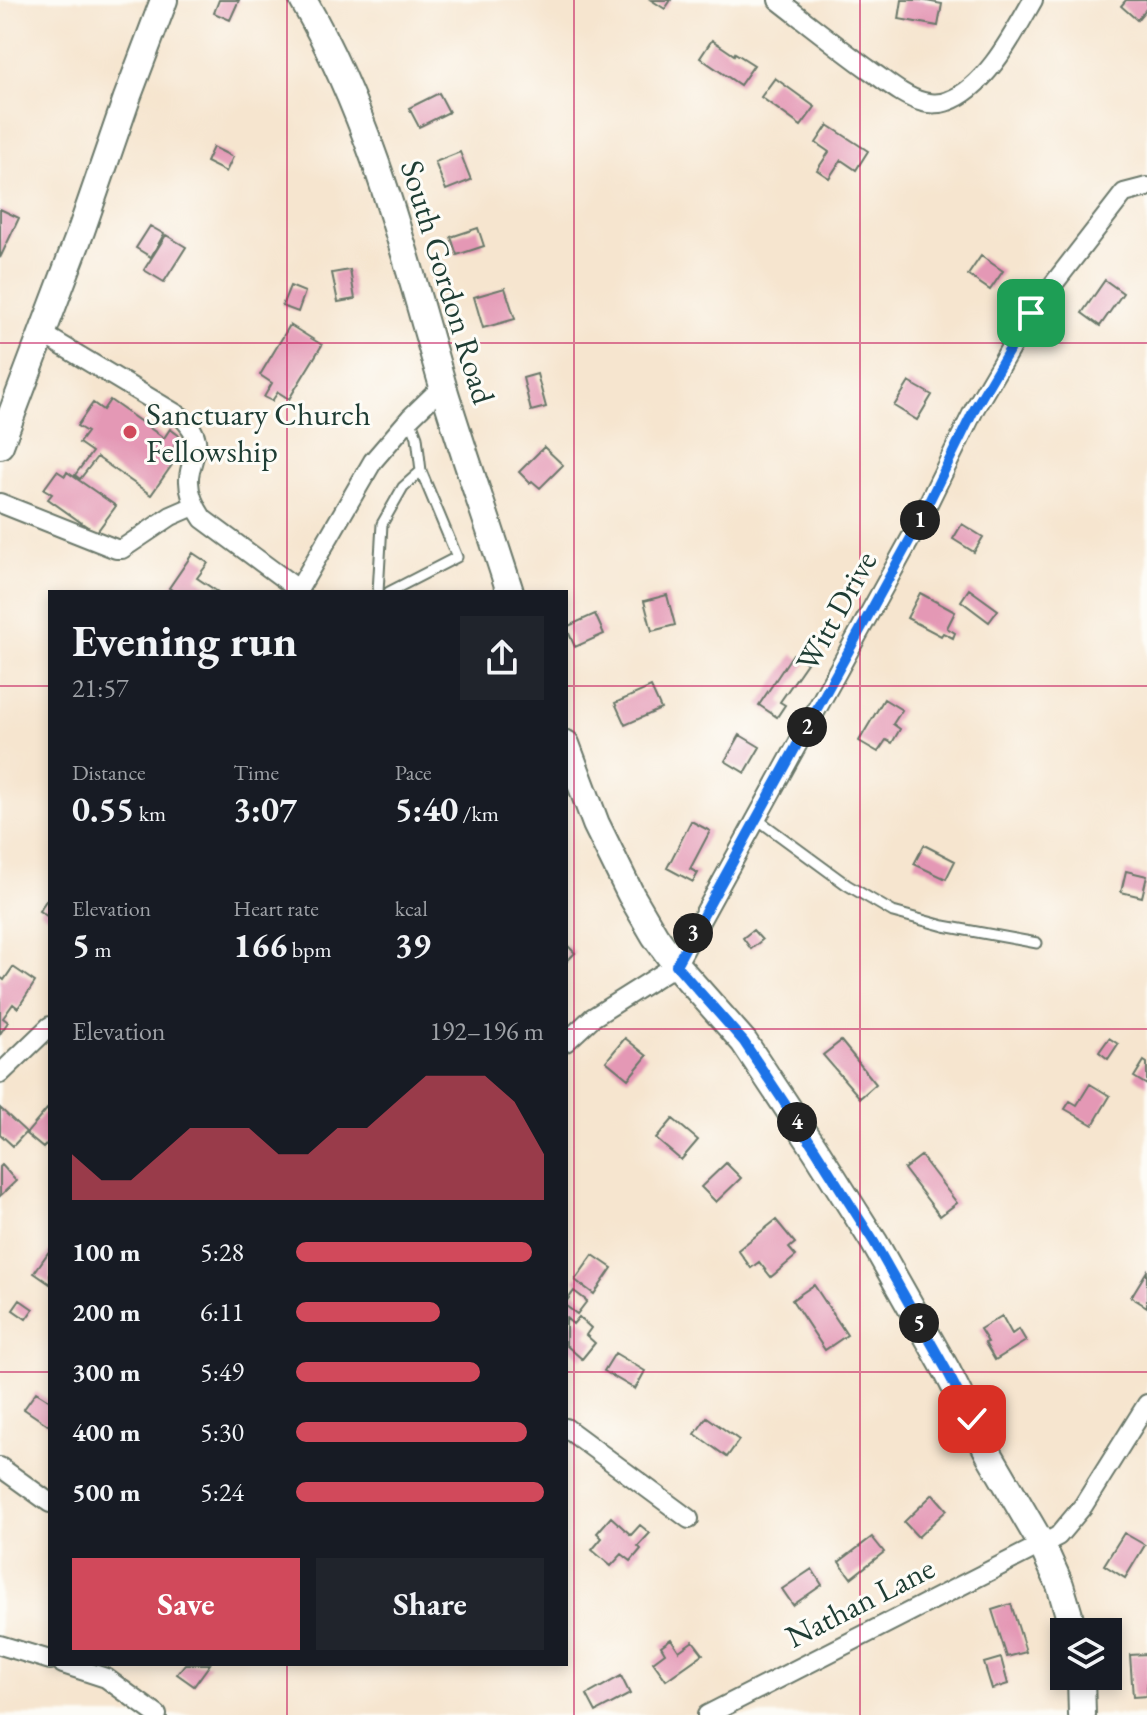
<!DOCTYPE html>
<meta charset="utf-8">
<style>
body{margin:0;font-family:"EB Garamond",serif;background:#20242c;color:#f1f3f6;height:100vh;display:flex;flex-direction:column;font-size:30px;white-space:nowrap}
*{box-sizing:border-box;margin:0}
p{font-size:26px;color:#9ea1a6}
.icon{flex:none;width:44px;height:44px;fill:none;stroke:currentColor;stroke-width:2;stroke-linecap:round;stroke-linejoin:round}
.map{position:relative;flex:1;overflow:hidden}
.drawer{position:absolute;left:48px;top:590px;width:520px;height:1076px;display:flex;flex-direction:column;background:#171b24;border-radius:0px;box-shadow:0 4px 12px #0003}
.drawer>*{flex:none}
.buttons{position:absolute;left:1050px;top:1618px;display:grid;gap:16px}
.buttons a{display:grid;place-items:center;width:72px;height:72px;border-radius:0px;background:#171b24;box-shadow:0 4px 12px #0003;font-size:40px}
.pin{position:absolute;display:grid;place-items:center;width:68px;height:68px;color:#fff;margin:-34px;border-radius:16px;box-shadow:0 4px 12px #0006}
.km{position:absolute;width:40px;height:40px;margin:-20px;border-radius:50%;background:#222;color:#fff;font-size:22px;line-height:40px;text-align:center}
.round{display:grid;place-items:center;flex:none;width:84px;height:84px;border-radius:0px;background:#20242c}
.headline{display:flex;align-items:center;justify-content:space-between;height:136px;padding:0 24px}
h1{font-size:44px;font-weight:700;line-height:60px}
.stats{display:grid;grid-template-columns:repeat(3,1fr);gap:12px;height:136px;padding:8px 24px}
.stats div{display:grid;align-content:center}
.stats b{font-size:34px;font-weight:700}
.stats small{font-size:22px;font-weight:400}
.stats p{font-size:22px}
.chart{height:224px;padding:16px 24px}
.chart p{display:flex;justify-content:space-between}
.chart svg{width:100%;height:144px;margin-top:8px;fill:#d1495b;opacity:.7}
.action{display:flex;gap:16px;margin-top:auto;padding:16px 24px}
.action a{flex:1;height:92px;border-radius:0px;background:#d1495b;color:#fff;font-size:32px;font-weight:700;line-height:92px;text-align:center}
.action a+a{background:#20242c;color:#f1f3f6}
ul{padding:0 24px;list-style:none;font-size:26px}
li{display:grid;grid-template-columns:128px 96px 1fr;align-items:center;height:60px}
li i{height:20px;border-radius:10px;background:#d1495b}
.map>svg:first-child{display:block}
</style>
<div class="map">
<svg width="1147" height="1715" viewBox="0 0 1147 1715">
<rect width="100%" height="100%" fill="#fdfcf7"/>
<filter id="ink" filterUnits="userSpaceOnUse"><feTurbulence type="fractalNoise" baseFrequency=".0125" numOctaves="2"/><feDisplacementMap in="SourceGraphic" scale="16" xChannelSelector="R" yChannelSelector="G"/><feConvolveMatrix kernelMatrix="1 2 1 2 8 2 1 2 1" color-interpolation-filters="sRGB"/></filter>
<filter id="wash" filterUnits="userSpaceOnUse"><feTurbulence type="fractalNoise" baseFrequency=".006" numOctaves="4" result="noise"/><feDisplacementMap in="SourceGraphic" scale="32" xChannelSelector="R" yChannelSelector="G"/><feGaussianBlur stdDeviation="1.8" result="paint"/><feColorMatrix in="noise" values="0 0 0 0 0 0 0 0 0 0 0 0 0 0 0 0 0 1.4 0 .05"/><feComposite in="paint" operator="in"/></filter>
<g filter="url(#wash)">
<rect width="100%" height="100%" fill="#f6e5cf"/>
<g id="blocks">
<path fill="#e498b5" d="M219 0H239L230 20 214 13Z
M651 0H671L665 9Z
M902 0H921L942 4 938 26 899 19Z
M1126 0H1147V8L1137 20 1121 6Z
M712 40 734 55 735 53 754 65 740 85 700 58Z
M775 78 815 107 801 126 761 97Z
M439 93 449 112 419 127 409 108Z
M828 125 868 151 856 170 841 160 829 178 817 170 829 152 816 143Z
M213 147 233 157 226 172 206 162Z
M460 152 471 180 446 190 435 162Z
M0 209 19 218 0 258Z
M150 226 164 234 151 257 136 248Z
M478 228 484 246 457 255 451 237Z
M166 235 186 247 164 282 144 270Z
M981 256 1003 271 990 290 968 275Z
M350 270 355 299 338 302 332 273Z
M1105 280 1123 293 1100 326 1082 313Z
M290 286 305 292 298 312 282 306Z
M505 288 515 319 483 328 474 297Z
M290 325 322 345 289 399 278 392 272 401 264 397 272 383 260 375Z
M537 374 546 407 531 411 523 378Z
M909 382 932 395 917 420 894 406Z
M110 400 164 438 170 429 181 437 174 446 181 452 151 495 97 457 80 479 75 475 92 452 79 443 87 432 77 426 93 403 103 410Z
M544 447 563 465 540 488 532 481 530 483 519 472Z
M57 471 65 476 67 472 116 506 96 533 48 499 52 494 44 489Z
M962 524 983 537 974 552 953 539Z
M193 553 208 563 197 578 218 592H175L169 588Z
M969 589 998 610 989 622 961 601Z
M920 593 955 612 947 628 955 633 953 638 943 633 941 636 907 618Z
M667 595 675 625 652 631 644 601Z
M595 614 604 634 575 647 566 627Z
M793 654 807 663 780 702 785 705 777 717 759 705Z
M651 687 661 709 625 725 615 703Z
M884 699 902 710 893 724 900 729 892 743 886 740 878 752 859 741Z
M740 735 760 747 745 773 725 761Z
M691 821 710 831 690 869 698 873 693 882 667 868Z
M924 845 955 861 946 879 914 864Z
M1126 871 1147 876 1142 897 1121 892Z
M50 895V918L39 911Z
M753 930 762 940 751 949 743 938Z
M566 944 575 953 566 962Z
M13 967 35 982 18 1008 13 1004 3 1018 8 1022 0 1034V977L4 980Z
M625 1038 647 1056 628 1079 606 1061Z
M1109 1038 1118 1044 1108 1059 1099 1052Z
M841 1041 876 1084 860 1098 823 1055Z
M1144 1061 1147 1063V1085L1134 1077Z
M1090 1084 1110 1096 1093 1125 1065 1109 1070 1101 1077 1105Z
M0 1108 26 1132 13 1146 0 1134Z
M47 1109 50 1112V1140L43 1148 26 1134Z
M673 1119 698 1140 681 1160 656 1139Z
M921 1156 957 1203 940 1216 904 1169Z
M726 1163 741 1178 716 1202 701 1187Z
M2 1165 16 1181 0 1196V1167Z
M776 1220 795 1243 789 1248 796 1256 771 1277 759 1262 751 1268 738 1250Z
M50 1250V1284L34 1273Z
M593 1255 612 1268 594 1294 575 1280Z
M1147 1271V1307L1131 1297Z
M814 1285 847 1335 825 1350 792 1300Z
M574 1291 587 1301 577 1314 566 1306V1302Z
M20 1300 33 1309 26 1319 13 1310Z
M1002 1316 1012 1334 1019 1329 1026 1341 995 1360 985 1343 988 1342 980 1329Z
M579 1317 591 1328 586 1335 595 1343 582 1359 566 1345V1318L573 1324Z
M615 1353 645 1371 635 1389 604 1371Z
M36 1392 50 1401V1422L48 1425 24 1409Z
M707 1417 739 1440 727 1457 695 1434Z
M933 1494 947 1510 918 1537 904 1522Z
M611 1517 631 1535 640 1525 650 1533 638 1546 641 1549 631 1561 622 1554 611 1566 592 1550 602 1538 597 1533Z
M1124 1533 1145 1545 1125 1578 1104 1565Z
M872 1537 884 1552 851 1578 839 1562Z
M812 1569 822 1585 793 1605 782 1589Z
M1011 1604 1026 1652 1007 1657 992 1610Z
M671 1639 679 1651 693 1641 703 1654 666 1680 653 1662 665 1653 661 1646Z
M1147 1654V1696L1133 1697 1130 1655Z
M1001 1658 1008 1684 992 1689 984 1663Z
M185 1664H210L194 1686 177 1674Z
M621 1676 630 1694 596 1712 587 1695Z"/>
</g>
</g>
<g filter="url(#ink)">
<use href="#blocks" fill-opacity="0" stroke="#6a786a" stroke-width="2"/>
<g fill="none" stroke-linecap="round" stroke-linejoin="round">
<g stroke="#6a786a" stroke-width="13">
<path id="lane" d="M378 592 382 524 403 487 421 471
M389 592 457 557 421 471 417 437 410 418
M757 819 847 885 893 912 944 926 1037 943"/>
</g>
<g stroke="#6a786a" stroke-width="22">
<path id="street" d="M778 0C809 24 839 48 871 71 887 82 904 97 923 102 930 104 941 104 948 101 986 88 1014 33 1033 0
M41 333 183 418C203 440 196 446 190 471 186 488 193 504 203 519L299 590
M0 503 116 549H122L171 516 194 506
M297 592 373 461 410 418 443 386
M566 1042 592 1018 676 965 913 534 975 408 1031 313 1124 193 1147 187
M0 1074 50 1026
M566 1428 689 1519
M0 1467 50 1503
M0 1645 50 1660
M63 1664 106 1678 157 1715
M707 1715 1058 1536 1083 1506 1147 1404"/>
</g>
<g stroke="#6a786a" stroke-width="30">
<path id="secondary" d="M303 0C372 120 404 251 442 383 463 453 488 522 510 592
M0 445 81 231 127 98 164 0
M566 744 596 824 631 895 655 936 676 965 744 1042 815 1149 874 1242 947 1371 989 1454 1041 1543 1060 1585 1074 1632
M1081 1676 1082 1715"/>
</g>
<use href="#lane" stroke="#fff" stroke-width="9"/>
<use href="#street" stroke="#fff" stroke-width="18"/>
<use href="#secondary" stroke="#fff" stroke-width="26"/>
</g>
</g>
<g fill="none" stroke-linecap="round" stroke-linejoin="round" filter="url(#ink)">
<g stroke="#fff" stroke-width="16">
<path id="route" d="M972 1419 947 1371 874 1242 815 1149 744 1042 676 965 913 534 975 408 1031 313"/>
</g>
<use href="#route" stroke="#1a73e8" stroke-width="10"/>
</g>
<path fill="none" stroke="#c2185b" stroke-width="2" stroke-opacity="0.55" d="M287 0V592M574 0V1715M860 0V1715M0 343H1147M0 686H50M566 686H1147M0 1029H50M566 1029H1147M0 1372H50M566 1372H1147M287 1664V1715"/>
<circle fill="#d1495b" stroke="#fdfcf7" stroke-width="3" cx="130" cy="432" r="8"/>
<g text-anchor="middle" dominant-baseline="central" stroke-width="6" stroke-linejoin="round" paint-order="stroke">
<g font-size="32" fill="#1f3d34" stroke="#fdfcf7">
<text transform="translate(448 282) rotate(73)">South Gordon Road</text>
<text transform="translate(836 611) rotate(-61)">Witt Drive</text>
<text transform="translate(860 1602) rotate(-27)">Nathan Lane</text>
</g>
<g font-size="32" fill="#1f3d34" stroke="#fdfcf7" text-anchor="start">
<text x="146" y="414">Sanctuary Church<tspan x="146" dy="37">Fellowship</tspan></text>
</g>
</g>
</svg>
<div class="buttons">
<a><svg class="icon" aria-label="layers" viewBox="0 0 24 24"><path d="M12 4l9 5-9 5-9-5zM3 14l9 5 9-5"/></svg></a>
</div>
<div class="pin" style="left:1031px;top:313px;background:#1e9e55"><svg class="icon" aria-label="arrive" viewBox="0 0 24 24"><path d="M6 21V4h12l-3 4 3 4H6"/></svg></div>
<div class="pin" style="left:972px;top:1419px;background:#d93025"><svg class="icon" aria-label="check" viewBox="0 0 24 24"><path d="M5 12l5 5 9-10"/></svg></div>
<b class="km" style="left:920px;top:520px">1</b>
<b class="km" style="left:807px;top:727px">2</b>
<b class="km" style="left:693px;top:933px">3</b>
<b class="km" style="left:797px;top:1122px">4</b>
<b class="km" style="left:919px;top:1323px">5</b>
<section class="drawer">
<div class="headline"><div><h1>Evening run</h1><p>21:57</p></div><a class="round"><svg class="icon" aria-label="share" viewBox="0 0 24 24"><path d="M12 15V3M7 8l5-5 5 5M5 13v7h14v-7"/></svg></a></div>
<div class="stats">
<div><p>Distance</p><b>0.55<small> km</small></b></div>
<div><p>Time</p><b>3:07</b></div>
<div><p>Pace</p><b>5:40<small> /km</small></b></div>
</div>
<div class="stats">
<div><p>Elevation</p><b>5<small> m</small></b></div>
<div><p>Heart rate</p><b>166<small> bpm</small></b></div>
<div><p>kcal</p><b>39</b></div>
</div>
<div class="chart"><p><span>Elevation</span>192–196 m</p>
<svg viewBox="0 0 160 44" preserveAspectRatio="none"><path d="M0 44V30L10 38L20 38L30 30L40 22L50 22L60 22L70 30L80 30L90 22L100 22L110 14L120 6L130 6L140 6L150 14L160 30V44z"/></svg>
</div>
<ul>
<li><b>100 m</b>5:28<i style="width:95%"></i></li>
<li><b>200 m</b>6:11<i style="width:58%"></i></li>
<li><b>300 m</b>5:49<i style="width:74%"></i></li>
<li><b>400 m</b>5:30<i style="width:93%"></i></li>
<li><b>500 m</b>5:24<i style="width:100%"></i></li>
</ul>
<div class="action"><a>Save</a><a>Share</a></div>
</section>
</div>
